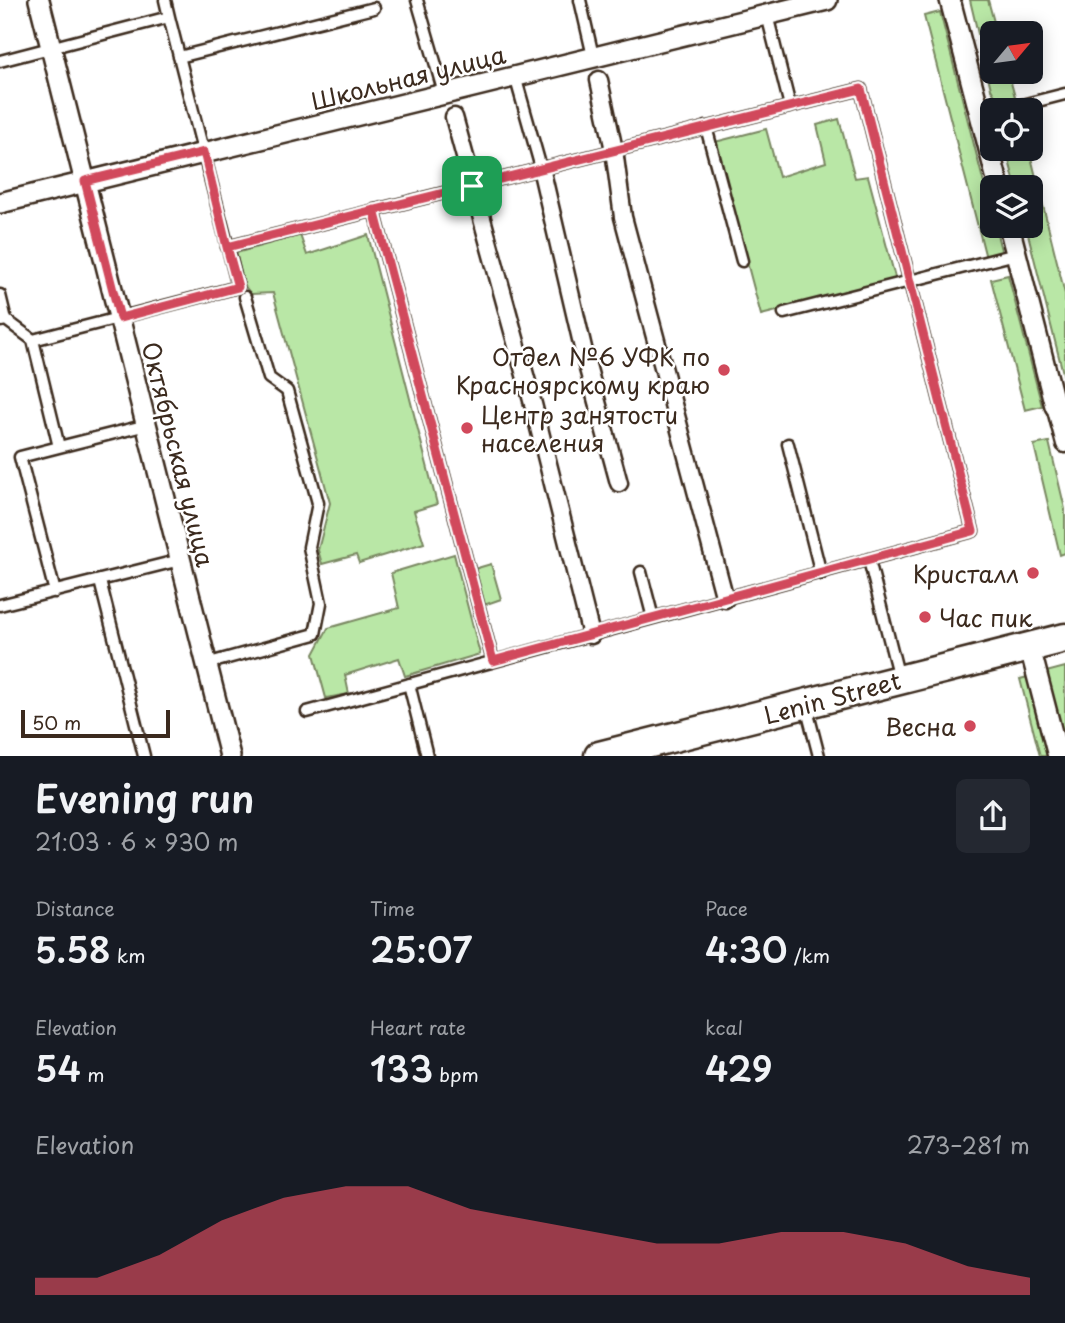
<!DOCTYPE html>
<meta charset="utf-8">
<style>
body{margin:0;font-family:"Playpen Sans",sans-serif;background:#242831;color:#f1f3f6;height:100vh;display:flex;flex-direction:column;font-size:26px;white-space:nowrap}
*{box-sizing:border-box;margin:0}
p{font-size:23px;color:#9ea1a6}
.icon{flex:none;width:38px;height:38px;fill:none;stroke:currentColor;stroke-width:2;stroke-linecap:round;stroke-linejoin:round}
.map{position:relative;height:756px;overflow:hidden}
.details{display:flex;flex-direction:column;background:#171b24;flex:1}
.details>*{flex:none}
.needle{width:46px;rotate:61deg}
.fabs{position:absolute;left:980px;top:21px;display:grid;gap:14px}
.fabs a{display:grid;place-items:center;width:63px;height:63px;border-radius:10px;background:#171b24;box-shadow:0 4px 18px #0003;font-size:35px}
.scale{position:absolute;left:21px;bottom:18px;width:149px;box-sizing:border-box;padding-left:7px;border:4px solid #3b2a1e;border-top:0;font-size:19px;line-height:24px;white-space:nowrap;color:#3b2a1e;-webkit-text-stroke:5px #fff;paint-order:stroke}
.pin{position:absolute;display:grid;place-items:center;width:60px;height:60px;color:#fff;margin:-30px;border-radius:14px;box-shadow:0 4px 10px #0006}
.round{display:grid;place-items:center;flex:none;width:74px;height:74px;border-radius:10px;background:#242831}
.headline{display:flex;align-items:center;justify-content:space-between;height:119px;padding:0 35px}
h1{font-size:38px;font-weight:600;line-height:52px}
.metrics{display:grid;grid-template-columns:repeat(3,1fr);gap:10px;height:119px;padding:7px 35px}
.metrics div{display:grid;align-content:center}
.metrics b{font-size:35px;font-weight:600}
.metrics small{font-size:19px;font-weight:400}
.metrics p{font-size:19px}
.chart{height:196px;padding:14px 35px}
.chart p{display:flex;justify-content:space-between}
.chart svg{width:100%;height:126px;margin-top:7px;fill:#d1495b;opacity:.7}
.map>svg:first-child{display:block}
</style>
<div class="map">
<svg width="1065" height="756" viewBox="0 0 1065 756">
<rect width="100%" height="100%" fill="#fff"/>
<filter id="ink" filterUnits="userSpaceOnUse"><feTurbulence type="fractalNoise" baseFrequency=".0143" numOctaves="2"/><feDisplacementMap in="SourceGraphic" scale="14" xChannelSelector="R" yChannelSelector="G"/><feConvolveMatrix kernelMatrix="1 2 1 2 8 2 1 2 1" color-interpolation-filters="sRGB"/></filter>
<g filter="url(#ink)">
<path fill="#b9e7a6" stroke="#7a8862" stroke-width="2" d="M970 0H988L997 33H992V72H1008L1015 97 1008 100 995 96 991 89Z
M940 12 992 215V226H995L1002 254 986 258 924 16Z
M839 119 855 178 868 176 896 281 761 315 715 142 766 129 779 177 826 162 817 125Z
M1006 149H1029L1065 294V381L1026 226H1031V187H1016Z
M300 235 307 255 368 235 437 504 414 511 424 543 359 563 356 555 322 564 318 550 330 503 273 293 251 294 244 285 236 253Z
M1008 275 1042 406 1025 410 991 279Z
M1049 442 1065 509V553L1060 555 1034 445Z
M454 554 480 654 405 676 399 658 345 675 349 694 326 698 314 654 328 628 399 608 391 573Z
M491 564 501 599 484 605 474 569Z
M1065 667V756H1040L1020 679Z"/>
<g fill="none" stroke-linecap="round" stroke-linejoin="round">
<g stroke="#3b2a1e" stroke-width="15">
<path id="service" d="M165 0 169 17
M417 0 444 93
M580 0 593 56
M767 15 790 106
M179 57 374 8
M0 61 169 17 238 287 33 340 59 447 147 425
M515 76 541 168
M1002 110 1065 94
M706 127 742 261
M374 210 493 661
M227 247 861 89 973 531 307 712
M0 295 6 320 1 321
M784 313 1016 254
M6 320 33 340
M788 444 821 574
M869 560 899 678
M641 572 653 618
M100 581 144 756
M55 592 20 457 59 447
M0 605 180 560
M206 664 315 634 321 603 309 547 318 503 287 391 269 378 245 297
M409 684 427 756
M806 706 819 756"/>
</g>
<g stroke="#3b2a1e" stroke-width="21">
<path id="pedestrian" d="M599 80 614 150 623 217 725 599
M454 117 533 404 591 635
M541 168 587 365 619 483
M1055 406 1065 444"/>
</g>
<g stroke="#3b2a1e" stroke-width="24">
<path id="minor" d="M39 0 230 756
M950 0 999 187
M0 203 827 0
M1009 226 1055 406
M1030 648 1058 756"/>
</g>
<g stroke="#3b2a1e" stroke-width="33">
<path id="secondary" d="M599 756 1065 638"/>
</g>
<use href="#service" stroke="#fff" stroke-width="10"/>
<use href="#pedestrian" stroke="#fff" stroke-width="16"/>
<use href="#minor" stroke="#fff" stroke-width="19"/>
<use href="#secondary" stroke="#fff" stroke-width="28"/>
</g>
</g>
<g fill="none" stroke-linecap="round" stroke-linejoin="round" filter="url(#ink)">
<g stroke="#fff" stroke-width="14">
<path id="route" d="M472 186 227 247 238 287 120 318 85 181 204 152 227 247 374 210 493 661 973 531 861 89 472 186"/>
</g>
<use href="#route" stroke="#d1495b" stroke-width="9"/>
</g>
<g fill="#d1495b" stroke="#fff" stroke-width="2.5">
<circle cx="724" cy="370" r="7"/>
<circle cx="467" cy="428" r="7"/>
<circle cx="1033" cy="573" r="7"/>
<circle cx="925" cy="617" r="7"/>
<circle cx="970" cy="726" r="7"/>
</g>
<g text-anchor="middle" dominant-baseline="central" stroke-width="5" stroke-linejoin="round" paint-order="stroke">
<g font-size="24" fill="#3b2a1e" stroke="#fff">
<text transform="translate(408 77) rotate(-14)">Школьная улица</text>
<text transform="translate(179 454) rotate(76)">Октябрьская улица</text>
<text transform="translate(832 697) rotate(-15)">Lenin Street</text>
</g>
<g font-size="24" fill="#3b2a1e" stroke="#fff" text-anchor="end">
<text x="710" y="356">Отдел №6 УФК по<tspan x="710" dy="28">Красноярскому краю</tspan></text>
<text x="481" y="414" text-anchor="start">Центр занятости<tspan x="481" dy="28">населения</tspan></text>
<text x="1019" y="573">Кристалл</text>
<text x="939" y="617" text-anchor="start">Час пик</text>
<text x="956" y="726">Весна</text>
</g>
</g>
</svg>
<div class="fabs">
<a><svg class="needle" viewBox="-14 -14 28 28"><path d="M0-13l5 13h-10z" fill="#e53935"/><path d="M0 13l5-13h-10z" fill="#9ea1a6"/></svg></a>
<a><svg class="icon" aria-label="locate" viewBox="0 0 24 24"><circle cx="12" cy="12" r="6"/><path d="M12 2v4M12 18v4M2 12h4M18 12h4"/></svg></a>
<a><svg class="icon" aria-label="layers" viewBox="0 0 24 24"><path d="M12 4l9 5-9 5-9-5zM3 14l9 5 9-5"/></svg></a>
</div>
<div class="scale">50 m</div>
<div class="pin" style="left:472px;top:186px;background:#1e9e55"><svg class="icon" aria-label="arrive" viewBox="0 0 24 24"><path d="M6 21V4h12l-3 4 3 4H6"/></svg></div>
</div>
<section class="details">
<div class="headline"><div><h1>Evening run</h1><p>21:03 · 6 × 930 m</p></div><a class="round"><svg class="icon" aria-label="share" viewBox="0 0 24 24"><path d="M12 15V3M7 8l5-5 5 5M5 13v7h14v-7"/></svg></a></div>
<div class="metrics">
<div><p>Distance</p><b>5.58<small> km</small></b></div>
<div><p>Time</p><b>25:07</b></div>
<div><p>Pace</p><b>4:30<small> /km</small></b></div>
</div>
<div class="metrics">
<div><p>Elevation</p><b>54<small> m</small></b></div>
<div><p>Heart rate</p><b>133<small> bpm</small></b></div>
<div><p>kcal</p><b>429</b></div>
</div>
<div class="chart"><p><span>Elevation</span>273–281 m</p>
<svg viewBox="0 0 160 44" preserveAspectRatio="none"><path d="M0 44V38L10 38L20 30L30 18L40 10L50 6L60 6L70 14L80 18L90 22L100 26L110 26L120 22L130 22L140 26L150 34L160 38V44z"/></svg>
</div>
</section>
